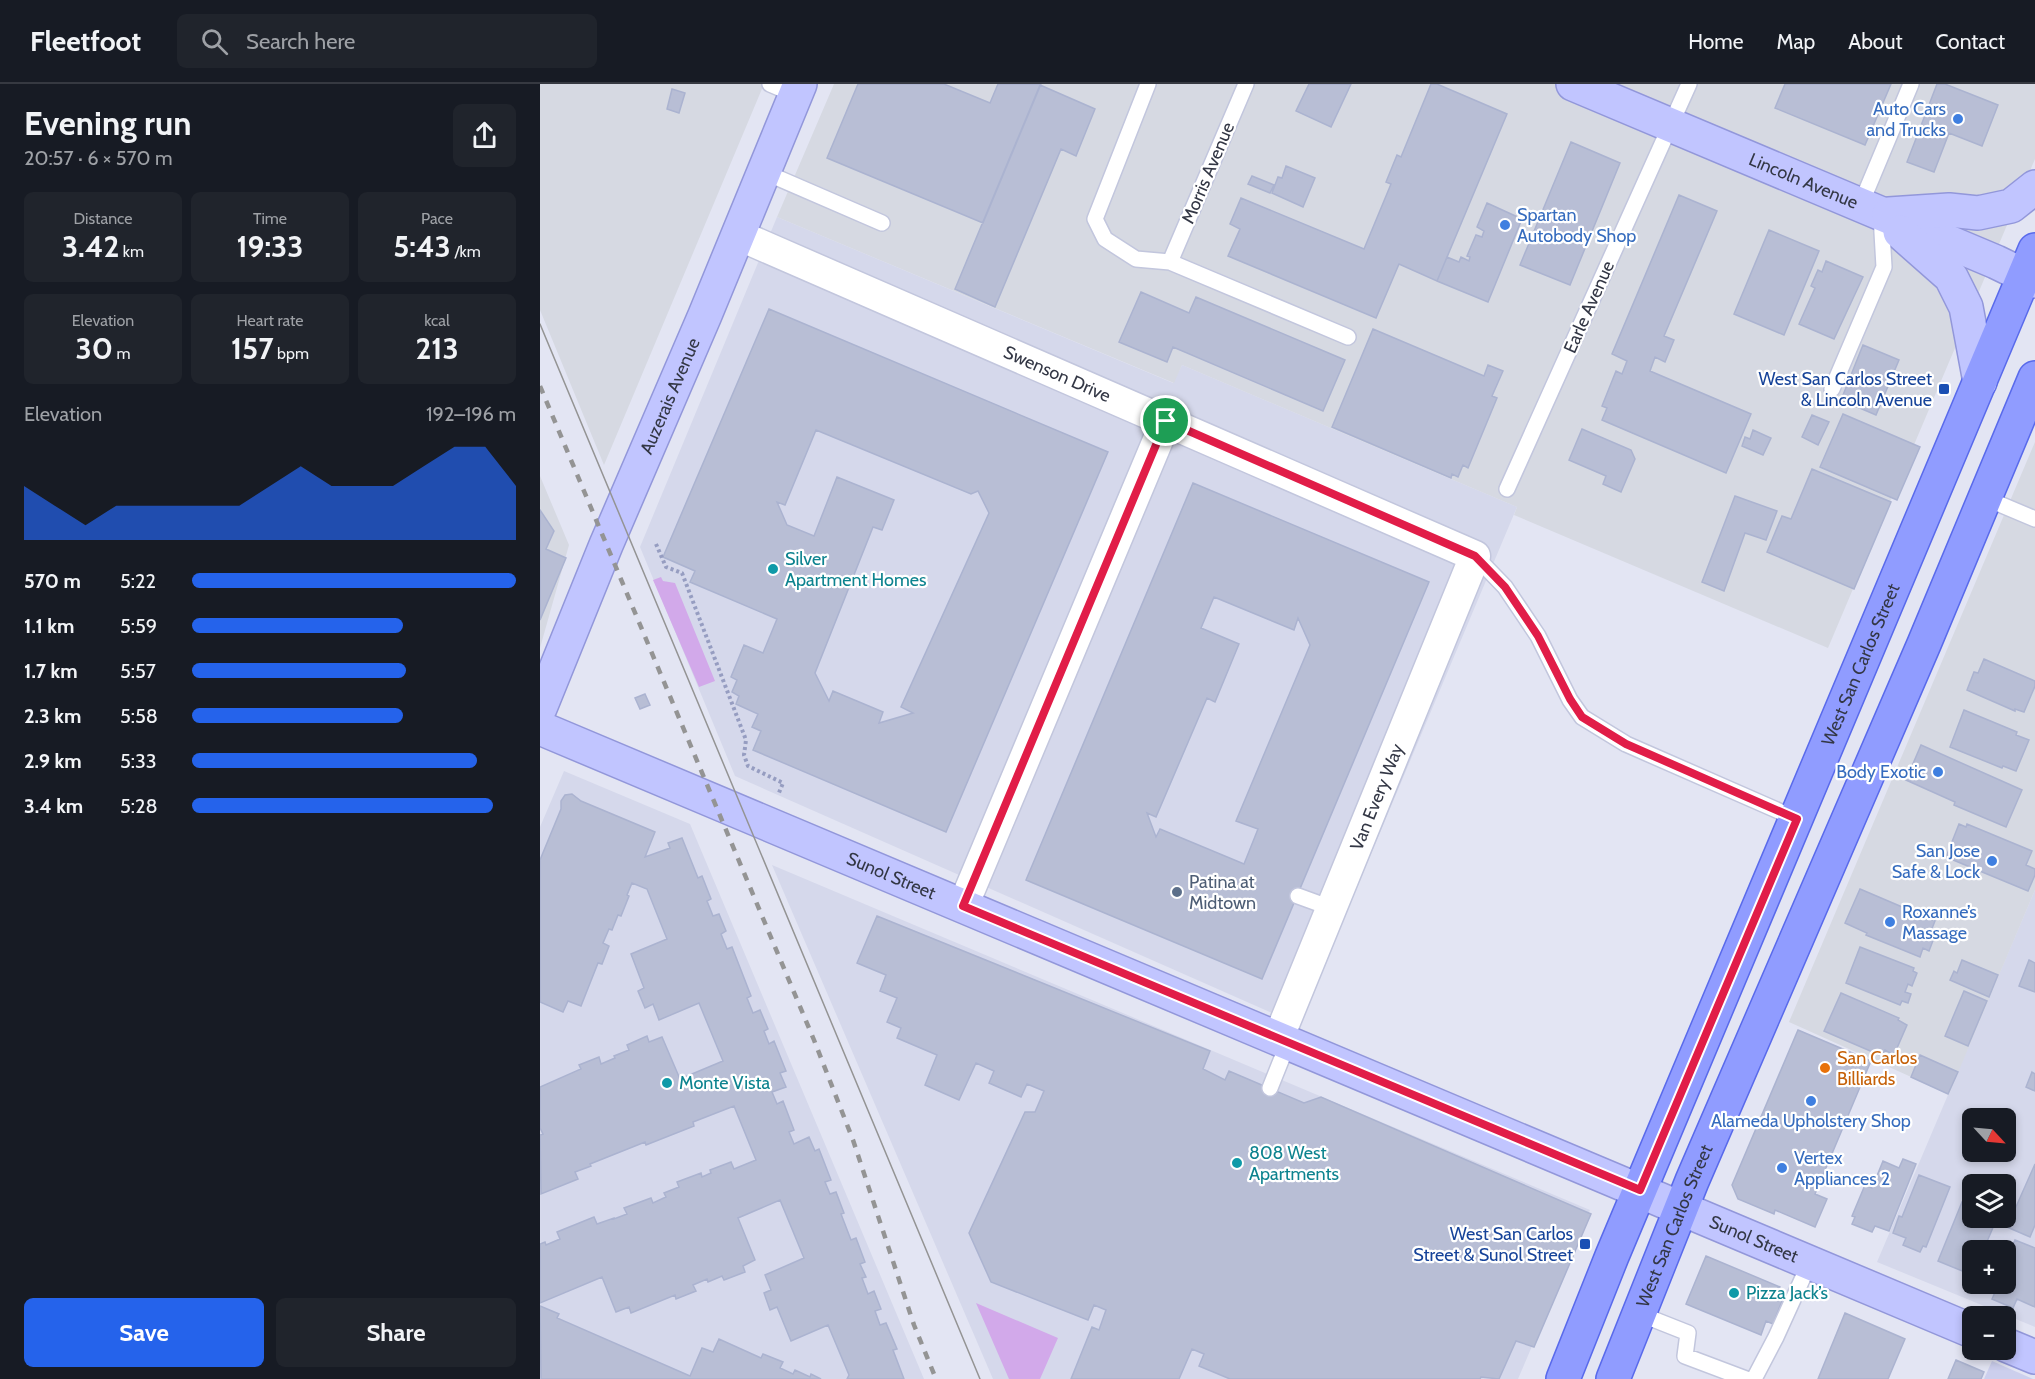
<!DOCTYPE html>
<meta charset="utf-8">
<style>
body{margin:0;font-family:Cabin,sans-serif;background:#20242c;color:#f1f3f6;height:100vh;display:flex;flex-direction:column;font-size:22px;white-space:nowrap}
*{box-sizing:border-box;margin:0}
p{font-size:20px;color:#9ea1a6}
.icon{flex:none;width:33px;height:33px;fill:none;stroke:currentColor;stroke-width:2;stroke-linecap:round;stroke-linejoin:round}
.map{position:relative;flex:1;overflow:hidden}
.side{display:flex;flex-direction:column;background:#171b24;width:540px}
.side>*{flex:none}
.needle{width:39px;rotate:116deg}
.tools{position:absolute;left:1422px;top:1024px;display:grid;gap:12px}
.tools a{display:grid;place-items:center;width:54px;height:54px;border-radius:9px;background:#171b24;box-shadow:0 3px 9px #0003;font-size:30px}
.pin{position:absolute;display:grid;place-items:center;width:51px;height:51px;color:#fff;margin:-26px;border:3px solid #fff;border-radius:50%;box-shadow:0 2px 6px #0007}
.round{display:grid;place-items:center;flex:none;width:63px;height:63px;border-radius:9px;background:#20242c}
.overview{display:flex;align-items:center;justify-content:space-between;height:102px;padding:0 24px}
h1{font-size:33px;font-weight:700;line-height:45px}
.figures{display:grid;grid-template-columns:repeat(3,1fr);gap:9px;height:102px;padding:6px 24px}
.figures div{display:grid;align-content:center;border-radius:9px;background:#20242c;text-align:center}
.figures b{font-size:30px;font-weight:700}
.figures small{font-size:16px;font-weight:400}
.figures p{font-size:16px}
.chart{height:168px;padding:12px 24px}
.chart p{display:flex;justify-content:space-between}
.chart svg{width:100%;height:108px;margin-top:6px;fill:#2563eb;opacity:.7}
.button{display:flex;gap:12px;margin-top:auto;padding:12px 24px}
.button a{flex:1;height:69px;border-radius:9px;background:#2563eb;color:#fff;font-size:24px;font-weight:700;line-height:69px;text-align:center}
.button a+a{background:#20242c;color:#f1f3f6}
ul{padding:0 24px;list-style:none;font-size:20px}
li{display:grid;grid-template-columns:96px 72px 1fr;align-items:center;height:45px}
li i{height:15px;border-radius:8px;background:#2563eb}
header{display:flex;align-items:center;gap:36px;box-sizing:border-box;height:84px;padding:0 30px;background:#171b24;border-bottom:2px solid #363941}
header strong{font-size:28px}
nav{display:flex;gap:33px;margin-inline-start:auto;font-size:21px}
.search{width:420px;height:54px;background:#20242c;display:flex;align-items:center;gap:15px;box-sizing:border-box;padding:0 21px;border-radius:9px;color:#9ea1a6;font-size:22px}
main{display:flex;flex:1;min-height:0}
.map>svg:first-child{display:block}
</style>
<header>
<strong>Fleetfoot</strong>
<div class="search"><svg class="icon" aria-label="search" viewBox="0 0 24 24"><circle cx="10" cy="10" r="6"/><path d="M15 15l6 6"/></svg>Search here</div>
<nav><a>Home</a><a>Map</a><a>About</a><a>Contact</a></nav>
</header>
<main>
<section class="side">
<div class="overview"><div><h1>Evening run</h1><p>20:57 · 6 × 570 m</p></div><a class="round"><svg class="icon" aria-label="share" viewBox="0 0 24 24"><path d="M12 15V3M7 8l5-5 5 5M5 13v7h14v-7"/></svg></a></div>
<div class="figures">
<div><p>Distance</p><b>3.42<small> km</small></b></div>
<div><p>Time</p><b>19:33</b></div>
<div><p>Pace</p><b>5:43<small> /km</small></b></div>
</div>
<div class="figures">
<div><p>Elevation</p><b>30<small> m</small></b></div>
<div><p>Heart rate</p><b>157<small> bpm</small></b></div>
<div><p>kcal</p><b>213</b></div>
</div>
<div class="chart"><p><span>Elevation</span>192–196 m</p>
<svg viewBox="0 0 160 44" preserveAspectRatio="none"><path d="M0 44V22L10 30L20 38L30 30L40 30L50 30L60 30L70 30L80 22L90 14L100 22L110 22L120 22L130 14L140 6L150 6L160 22V44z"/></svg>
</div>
<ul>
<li><b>570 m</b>5:22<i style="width:100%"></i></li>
<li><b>1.1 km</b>5:59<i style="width:65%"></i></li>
<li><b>1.7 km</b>5:57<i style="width:66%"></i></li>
<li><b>2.3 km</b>5:58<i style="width:65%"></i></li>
<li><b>2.9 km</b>5:33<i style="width:88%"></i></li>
<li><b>3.4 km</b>5:28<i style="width:93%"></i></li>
</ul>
<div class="button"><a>Save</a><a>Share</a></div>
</section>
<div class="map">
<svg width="1495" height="1295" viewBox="0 0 1495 1295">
<rect width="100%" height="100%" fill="#e3e5f3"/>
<path fill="#d5d8eb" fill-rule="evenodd" d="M237 133 633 299 642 281 977 423 759 941 195 692 100 463Z
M24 687 150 740 384 1295H0V743Z
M232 781 1050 1126 978 1295H453Z
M1495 806V1243L1337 1178ZM1432 1035H1466V1068H1432ZM1432 1101H1466V1134H1432ZM1432 1167H1466V1200H1432Z"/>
<path fill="#d6d9e2" d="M0 0H224L64 381 0 226Z
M294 0H1495V75L1288 564 974 431 977 423 642 281 634 299 237 133Z
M1495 358V806L1409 1010 1249 938Z
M0 392 29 461 0 564Z"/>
<path fill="#cccfed" d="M1452 1277 1493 1295H1444Z"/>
<path fill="#d2a9ea" d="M121 493 123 497 135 499 175 597 159 603 113 496Z
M436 1219 518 1254 500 1295H469Z"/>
<path fill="#b8bed5" stroke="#abb3d0" stroke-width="1.5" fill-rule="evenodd" d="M318 0H404L450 19 458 0H501L443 139 287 74Z
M769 0H811L791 43 756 27Z
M891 0H897L967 30 897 197 859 180 836 234 688 172 700 145 690 140 701 114 824 165 851 100 846 98 857 71 861 73Z
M1245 0H1351L1325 61 1235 24Z
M1397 0H1405L1458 21 1442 62 1409 49 1394 88 1367 78Z
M500 1 555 25 536 72 521 65 455 223 415 205Z
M132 5 145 9 139 29 127 25Z
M1031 58 1080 79 1030 201 980 181Z
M746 82 775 94 763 123 732 109 738 93 742 94Z
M712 92 734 101 730 109 708 100Z
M1139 111 1177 127 1124 252 1134 256 1125 278 1115 273 1110 287 1211 330 1186 389 1062 336 1067 324 1062 322 1076 287 1082 290 1087 277 1072 270Z
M947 119 982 135 948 218 897 197 907 173 919 178 921 173 929 177 930 173 927 172 936 151 942 153 944 147 937 143Z
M1229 146 1279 167 1244 251 1194 230Z
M1286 177 1323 193 1294 255 1259 240 1275 204 1271 202 1278 186 1282 188Z
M601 208 649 229 656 213 805 276 783 327 633 263 627 278 579 258Z
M229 225 568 368 406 748 213 666 221 647 212 643 218 630 196 620 199 612 192 608 197 596 191 593 204 561 223 569 237 535 150 498 155 487 123 473ZM276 346 431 410 438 407 449 429 361 623 373 629 339 639 343 628 293 607 289 617 275 589 333 443 342 446 354 416 297 393 274 452 247 441 237 418 245 421Z
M833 245 944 292 948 281 963 287 952 312 957 314 928 384 923 381 918 393 912 390 911 394 792 343Z
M1323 261 1359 276 1336 331 1301 316Z
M1303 330 1380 363 1357 416 1280 383Z
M1272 331 1289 338 1278 361 1262 353Z
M1042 345 1091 366 1095 375 1081 408 1063 400 1066 392 1029 376Z
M1213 346 1231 354 1223 371 1202 362 1205 353 1210 355Z
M1272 385 1351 418 1314 505 1227 468 1242 432 1251 435Z
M653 399 889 498 722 895 486 796ZM674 513 754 546 758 534 770 561 696 737 718 745 704 780 620 745 616 753 607 729 616 733 667 614 675 618 699 560 661 544Z
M1195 412 1237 427 1226 456 1205 449 1184 507 1162 498Z
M0 426 14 447 6 465 26 474 0 536Z
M1444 575 1495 597V602L1484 628 1475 625V627L1427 606 1434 588 1438 589Z
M105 610 110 621 100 625 95 614Z
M1424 626 1477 648 1476 651 1489 656 1476 687 1463 682 1462 684 1410 663Z
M1381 661 1482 706 1466 743 1414 721 1415 718 1366 696Z
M32 710 41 717 115 748 105 773 130 764 128 759 142 754 158 794 162 792 171 815 167 817 173 832 179 830 186 847 181 850 187 865 192 863 211 912 207 914 213 929 220 926 228 945 224 947 229 960 234 957 246 987 240 989 246 1003 232 1008 237 1020 243 1017 254 1046 249 1048 254 1060 269 1053 275 1067 279 1065 291 1096 285 1098 290 1110 296 1108 304 1129 301 1130 311 1156 316 1154 325 1178 320 1180 326 1193 322 1194 328 1210 334 1207 341 1225 335 1227 340 1241 346 1239 357 1265 353 1266 364 1295H307L309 1291 288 1241 251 1257 237 1223 230 1226 224 1209 231 1206 225 1191 264 1174 240 1116 198 1134 215 1176 203 1182 205 1188 184 1196 182 1192 168 1198 167 1195 153 1201 156 1207 136 1215 135 1211 91 1229 89 1223 76 1228 62 1193 0 1219V1160L5 1158 6 1161 20 1155 17 1148 54 1133 57 1140 74 1134V1135L87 1130 84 1124 111 1114 113 1119 126 1113 124 1109 139 1103 137 1098 161 1089 162 1093 171 1089 170 1086 191 1078 194 1085 216 1076 194 1022 153 1038 154 1042 106 1061 105 1058 50 1080 51 1082 35 1088 38 1095 1 1110 0 1051 3 1050 0 1044V1003L41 985 39 981 59 973 61 980 75 974 74 972 89 966 87 961 107 952 109 958 122 953 140 995 183 977 159 919 119 936 113 920 105 924 98 907 104 904 91 870 127 855 107 805 92 799 87 811 89 812 81 832 78 831 72 846 69 845 63 859 69 862 62 880 58 879 41 922 28 917 23 928 0 918V776L21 725V717L25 711Z
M1419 740 1426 743 1427 740 1492 767 1486 781 1495 785V791L1488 807 1406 773Z
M1320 805 1395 837 1389 852 1394 854 1389 867 1383 864 1380 873 1326 851 1327 849 1305 839Z
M337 832 670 967 663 985 685 996 689 987 764 1019 781 1013 1051 1130 994 1263 976 1257 959 1295 941 1293 940 1295H690L659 1282 664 1270 652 1265 639 1295H531L552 1243 559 1246 566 1226 554 1221 548 1236 451 1198 429 1149 485 1028H495L504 1007 487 1000 481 1013 449 999 454 987 436 979 419 1016 385 1001 397 971 357 954 361 944 347 938 357 914 340 907 346 891 317 879Z
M1320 863 1374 884 1373 887 1377 889 1372 902 1368 900 1365 908 1371 910 1368 919 1362 917 1360 921 1306 899Z
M1422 876 1458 891 1449 913 1410 896 1414 887 1417 889Z
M1489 876 1495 879V908L1479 902Z
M1424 907 1447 917 1428 962 1405 952Z
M1301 909 1359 934 1358 936 1367 941 1354 971 1345 966 1342 972 1284 947Z
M1258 946 1331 977 1275 1110 1287 1115 1275 1143 1235 1126 1234 1130 1198 1115 1192 1101Z
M1380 971 1418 988 1408 1010 1371 993Z
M1492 988 1495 990V1007L1486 1003Z
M1363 1075 1376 1080 1349 1147 1335 1142 1332 1148 1312 1140 1315 1133 1312 1132 1325 1101 1332 1104 1343 1077 1359 1084Z
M1495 1080V1141L1490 1153 1467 1143Z
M1379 1091 1410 1103 1386 1163 1383 1162 1380 1168 1363 1161 1366 1154 1353 1149 1359 1132 1362 1133Z
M1422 1118 1432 1123V1134H1457L1443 1167H1432V1191L1398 1177Z
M1475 1156 1495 1164V1223L1477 1215 1473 1224 1452 1215 1456 1206 1447 1203 1448 1200H1466V1177Z
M1166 1172 1240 1203 1236 1215 1242 1217 1233 1240 1226 1237 1221 1251 1146 1220Z
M0 1222 19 1230 17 1234 150 1292 162 1264 173 1268 179 1255 221 1274 223 1270 243 1278 240 1284 253 1290 255 1286 270 1293 271 1290 281 1295H1Z
M1305 1229 1365 1255 1348 1295H1278Z
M1416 1276 1444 1288 1441 1295H1408Z"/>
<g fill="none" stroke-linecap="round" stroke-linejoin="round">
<g stroke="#c2c6dd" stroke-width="18">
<path id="lane" d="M230 0 256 11
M608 0 555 135 565 155 596 175 630 178 808 253
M224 88 342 139
M1320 122 1371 0
M630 178 706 0
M1292 305 1344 183 1341 131
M967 405 1149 0
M1445 414 1495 435
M935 472 965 503 998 552 1030 616 1042 633 1086 660 1257 735
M758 812 791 824
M730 1004 748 959
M1100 1230 1148 1249 1145 1272 1206 1295
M1214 1295 1236 1253 1270 1178"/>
</g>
<g stroke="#c2c6dd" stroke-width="33">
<g id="street">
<path id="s1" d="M198 151 935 472 738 955"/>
<path d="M423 822 626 337"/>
</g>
</g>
<g stroke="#9297da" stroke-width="36">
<g id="secondary">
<path id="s2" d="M1033 0 1456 178 1495 197"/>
<path d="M1349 130 1409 126 1438 129 1471 122 1495 103"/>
<path d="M1360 148 1411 193 1426 223 1440 298"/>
<path id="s3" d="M0 624 66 461 165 231 260 0"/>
<path id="s4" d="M0 644 1432 1247"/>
<path d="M1466 1261 1495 1273"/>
</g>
</g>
<g stroke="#596aeb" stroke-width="36">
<g id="primary">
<path id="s5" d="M1023 1295 1072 1172 1495 166"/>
<path id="s6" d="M1073 1295 1152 1097 1384 560 1495 294"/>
</g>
</g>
<path stroke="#969dc1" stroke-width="4" stroke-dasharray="3 3" stroke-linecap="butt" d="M116 460 126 483 142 489 206 656 204 671 208 682 243 699 238 711"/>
<use href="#lane" stroke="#fff" stroke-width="15"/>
<use href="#street" stroke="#fff" stroke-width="30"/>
<use href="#secondary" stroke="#c1c5ff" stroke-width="33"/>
<use href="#primary" stroke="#909cff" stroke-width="33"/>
<path stroke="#949494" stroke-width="1.5" d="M0 240 440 1295"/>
<path stroke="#949494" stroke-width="4.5" stroke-dasharray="8 8" stroke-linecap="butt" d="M0 302 274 956 313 1056 374 1241 396 1295"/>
</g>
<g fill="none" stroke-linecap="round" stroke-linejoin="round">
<g stroke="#fff" stroke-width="12">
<path id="route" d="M626 337 935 472 965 503 998 552 1030 615 1042 633 1086 660 1257 735 1100 1106 423 822Z"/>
</g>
<use href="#route" stroke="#e11d48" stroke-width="8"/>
</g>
<g fill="#3f7fe0" stroke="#fff" stroke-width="2">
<circle cx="1418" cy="35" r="6"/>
<circle cx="965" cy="141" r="6"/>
<circle cx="1398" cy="688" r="6"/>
<circle cx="1452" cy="777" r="6"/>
<circle cx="1350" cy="838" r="6"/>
<circle cx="1271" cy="1017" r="6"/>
<circle cx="1242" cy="1084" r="6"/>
</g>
<g fill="#1a4fb4" stroke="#fff" stroke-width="2">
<rect x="1398" y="299" width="12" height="12" rx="3"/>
<rect x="1039" y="1154" width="12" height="12" rx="3"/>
</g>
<g fill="#0f9aa8" stroke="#fff" stroke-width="2">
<circle cx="233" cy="485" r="6"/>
<circle cx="127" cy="999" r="6"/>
<circle cx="697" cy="1079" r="6"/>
<circle cx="1194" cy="1209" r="6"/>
</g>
<circle fill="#5c6f8a" stroke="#fff" stroke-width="2" cx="637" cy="808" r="6"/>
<circle fill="#e8710a" stroke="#fff" stroke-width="2" cx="1285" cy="984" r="6"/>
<g text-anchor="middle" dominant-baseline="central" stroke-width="4.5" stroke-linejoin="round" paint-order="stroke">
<g font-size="18" fill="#366cbe" stroke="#fff" text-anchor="end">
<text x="1406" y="25">Auto Cars<tspan x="1406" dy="21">and Trucks</tspan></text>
<text x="977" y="131" text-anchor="start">Spartan<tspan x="977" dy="21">Autobody Shop</tspan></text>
<text x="1386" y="688">Body Exotic</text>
<text x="1440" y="767">San Jose<tspan x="1440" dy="21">Safe &amp; Lock</tspan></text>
<text x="1362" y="828" text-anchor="start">Roxanne’s<tspan x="1362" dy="21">Massage</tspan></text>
<text x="1271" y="1037" text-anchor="middle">Alameda Upholstery Shop</text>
<text x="1254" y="1074" text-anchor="start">Vertex<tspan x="1254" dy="21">Appliances 2</tspan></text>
</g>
<g font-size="18" fill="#333745" stroke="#fff">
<text transform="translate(668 89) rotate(-67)">Morris Avenue</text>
<text stroke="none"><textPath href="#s2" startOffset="250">Lincoln Avenue</textPath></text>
<text transform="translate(1049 223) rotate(-66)">Earle Avenue</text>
<text stroke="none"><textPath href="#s1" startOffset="348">Swenson Drive</textPath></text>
<text stroke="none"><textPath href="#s3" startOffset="338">Auzerais Avenue</textPath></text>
<text stroke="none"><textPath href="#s5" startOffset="774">West San Carlos Street</textPath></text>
<text transform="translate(837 713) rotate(-68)">Van Every Way</text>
<text stroke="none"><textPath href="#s4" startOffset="381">Sunol Street</textPath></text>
<text stroke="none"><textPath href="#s6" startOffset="165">West San Carlos Street</textPath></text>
<text stroke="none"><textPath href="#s4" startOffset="1317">Sunol Street</textPath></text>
</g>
<g font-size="18" fill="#164399" stroke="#fff" text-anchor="end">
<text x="1392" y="295">West San Carlos Street<tspan x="1392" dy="21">&amp; Lincoln Avenue</tspan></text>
<text x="1033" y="1150">West San Carlos<tspan x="1033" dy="21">Street &amp; Sunol Street</tspan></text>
</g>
<g font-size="18" fill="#0d838f" stroke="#fff" text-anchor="start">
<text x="245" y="475">Silver<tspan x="245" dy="21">Apartment Homes</tspan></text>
<text x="139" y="999">Monte Vista</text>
<text x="709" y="1069">808 West<tspan x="709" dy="21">Apartments</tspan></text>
<text x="1206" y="1209">Pizza Jack’s</text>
</g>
<g font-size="18" fill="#4e5e75" stroke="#fff" text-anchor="start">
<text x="649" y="798">Patina at<tspan x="649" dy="21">Midtown</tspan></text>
</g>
<g font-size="18" fill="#c56008" stroke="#fff" text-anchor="start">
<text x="1297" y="974">San Carlos<tspan x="1297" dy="21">Billiards</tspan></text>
</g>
</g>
</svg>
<div class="tools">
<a><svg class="needle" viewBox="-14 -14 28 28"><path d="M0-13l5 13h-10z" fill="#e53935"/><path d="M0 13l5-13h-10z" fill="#9ea1a6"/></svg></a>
<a><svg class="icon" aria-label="layers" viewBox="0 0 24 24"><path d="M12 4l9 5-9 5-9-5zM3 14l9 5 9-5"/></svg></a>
<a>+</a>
<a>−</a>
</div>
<div class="pin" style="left:626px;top:337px;background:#1e9e55"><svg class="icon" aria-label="arrive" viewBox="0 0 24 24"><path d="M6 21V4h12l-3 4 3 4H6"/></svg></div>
</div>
</main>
